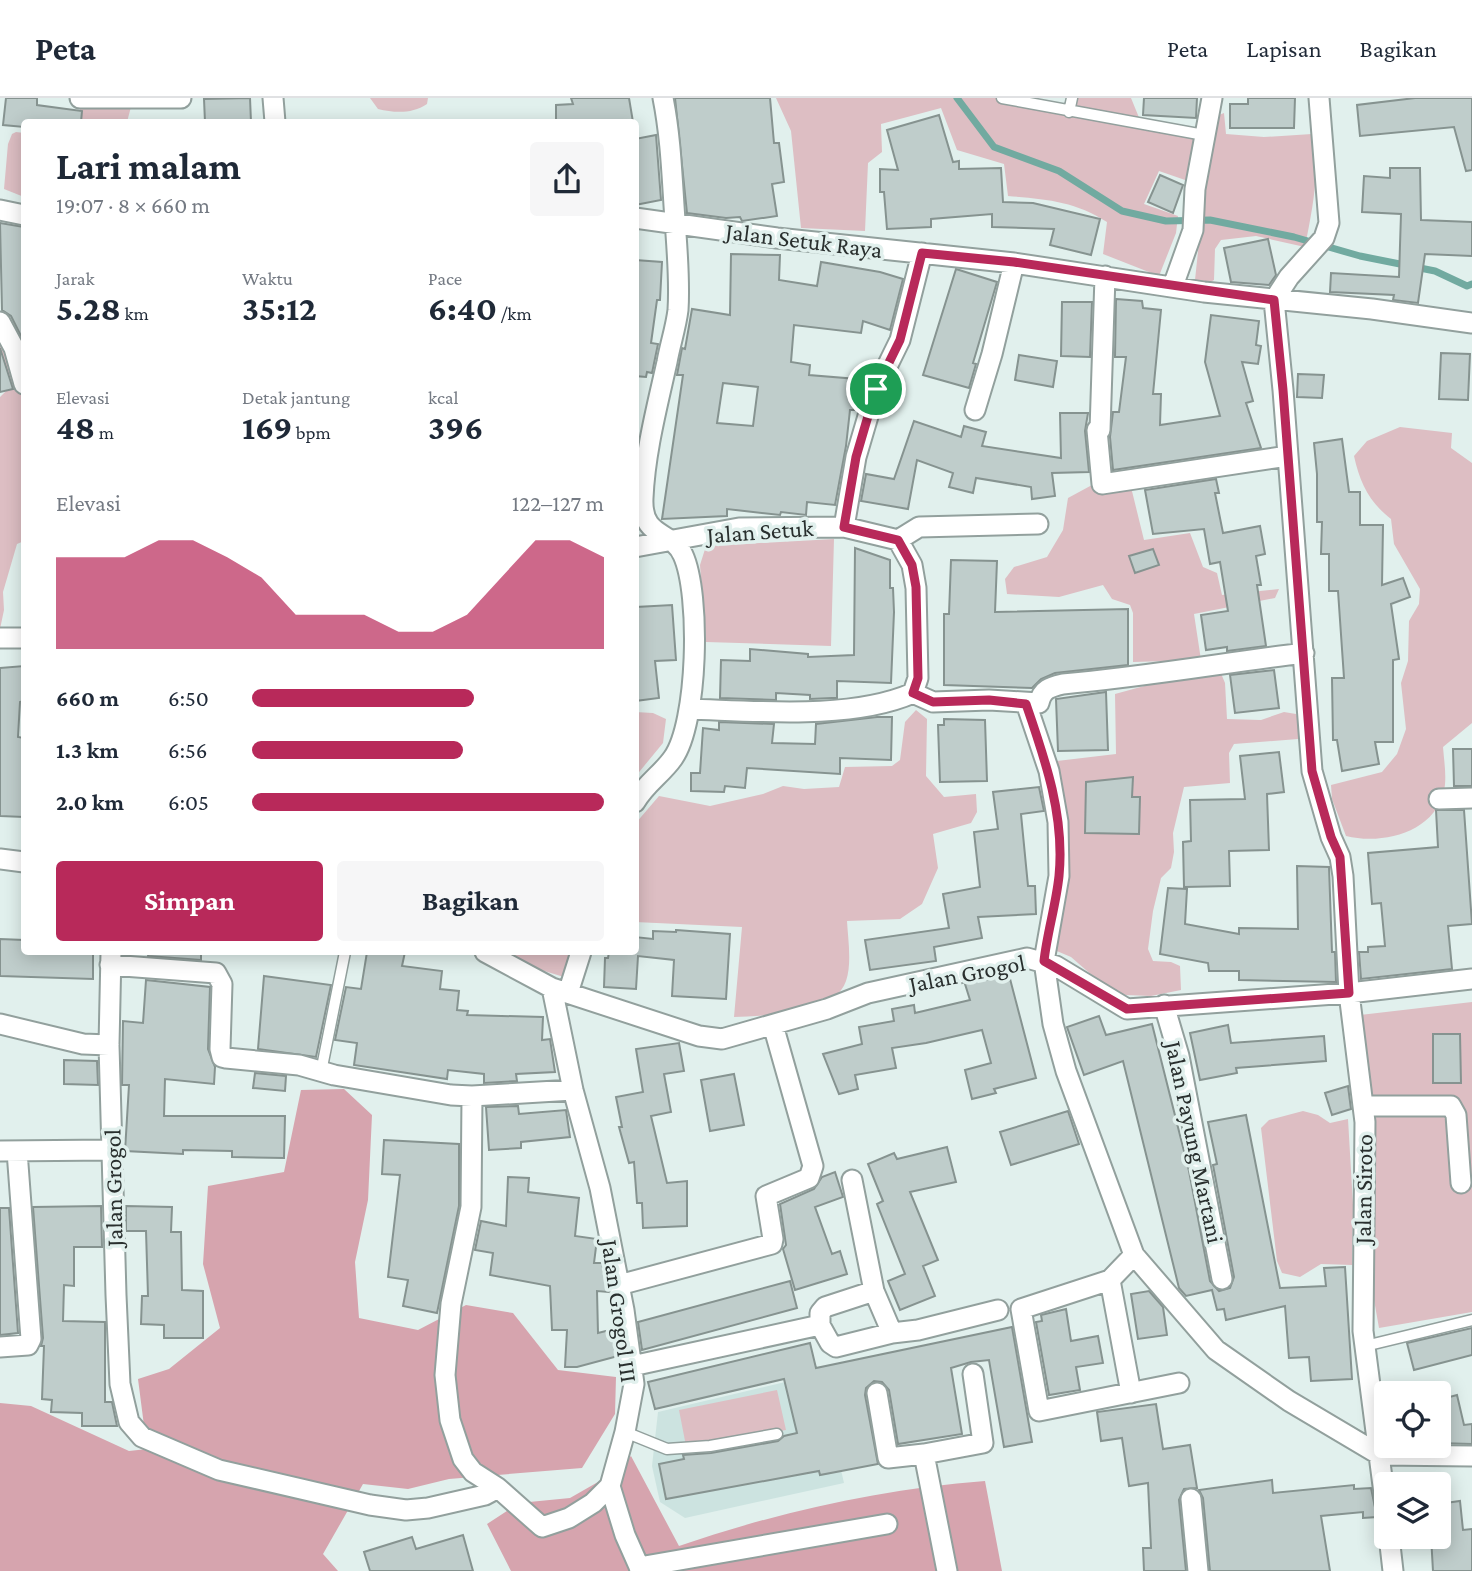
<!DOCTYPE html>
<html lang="id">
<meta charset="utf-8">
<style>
body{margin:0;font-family:"Crimson Pro",serif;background:#f6f6f7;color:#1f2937;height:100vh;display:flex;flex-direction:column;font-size:26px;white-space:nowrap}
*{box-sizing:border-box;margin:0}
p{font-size:23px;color:#747a83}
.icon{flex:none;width:38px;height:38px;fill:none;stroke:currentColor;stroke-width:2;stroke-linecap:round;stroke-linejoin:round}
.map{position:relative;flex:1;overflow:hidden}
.details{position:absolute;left:21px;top:21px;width:618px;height:836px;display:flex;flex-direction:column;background:#fff;border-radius:7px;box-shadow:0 4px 18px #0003}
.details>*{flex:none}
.controls{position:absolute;left:1374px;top:1283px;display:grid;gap:14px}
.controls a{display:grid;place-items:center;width:77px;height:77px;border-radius:7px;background:#fff;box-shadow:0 4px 18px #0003;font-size:35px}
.pin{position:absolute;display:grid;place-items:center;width:60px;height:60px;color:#fff;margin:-30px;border:4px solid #fff;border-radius:50%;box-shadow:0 2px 7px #0007}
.round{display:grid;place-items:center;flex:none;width:74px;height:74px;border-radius:7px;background:#f6f6f7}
.summary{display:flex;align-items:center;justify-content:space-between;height:119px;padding:0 35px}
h1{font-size:38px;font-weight:700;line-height:52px}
.metrics{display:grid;grid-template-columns:repeat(3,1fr);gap:10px;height:119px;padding:7px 35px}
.metrics div{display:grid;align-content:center}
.metrics b{font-size:35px;font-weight:700}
.metrics small{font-size:19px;font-weight:400}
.metrics p{font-size:19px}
.chart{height:196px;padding:14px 35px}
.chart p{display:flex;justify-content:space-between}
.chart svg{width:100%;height:126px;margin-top:7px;fill:#b8295a;opacity:.7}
.action{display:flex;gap:14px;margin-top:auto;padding:14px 35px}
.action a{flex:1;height:80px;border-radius:7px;background:#b8295a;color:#fff;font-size:28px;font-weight:700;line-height:80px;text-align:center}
.action a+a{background:#f6f6f7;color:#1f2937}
ul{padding:0 35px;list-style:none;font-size:23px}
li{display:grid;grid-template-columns:112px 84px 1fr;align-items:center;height:52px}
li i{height:18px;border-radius:9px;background:#b8295a}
header{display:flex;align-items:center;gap:42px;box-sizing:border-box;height:98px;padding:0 35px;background:#fff;border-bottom:2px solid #e0e1e3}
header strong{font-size:33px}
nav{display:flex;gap:38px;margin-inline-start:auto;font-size:24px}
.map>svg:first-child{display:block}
</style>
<header>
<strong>Peta</strong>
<nav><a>Peta</a><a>Lapisan</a><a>Bagikan</a></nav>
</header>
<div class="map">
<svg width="1472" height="1473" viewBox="0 0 1472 1473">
<rect width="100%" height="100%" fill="#e1f0ed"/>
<path fill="#cce3e0" d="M819 1276 844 1385 685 1420 660 1404 652 1368 658 1314Z"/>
<path fill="#ddbec3" d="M370 0H428L427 6C412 16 395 15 378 11Z
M776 0H1036L1068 13 1069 0H1131L1140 22 1189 36 1196 45 1188 83 1159 73 1144 106 1178 118 1176 135 1159 178 1103 156 1107 124C1075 103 1045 101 1008 98L1004 66 957 52 941 10 881 26 882 54 868 65 865 133 801 130 791 33Z
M80 4 132 5 127 24H80Z
M1224 15 1226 36 1264 39 1312 36C1321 74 1312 111 1305 149L1256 138 1221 142 1215 151 1214 182 1207 186 1195 182 1199 144 1195 111 1214 19Z
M16 34 24 35V99L4 91 8 46 12 36Z
M0 233 13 262 24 300V443L17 446 3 494 4 512 0 531V299L6 293 0 261Z
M1400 329 1452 335 1451 350 1472 365V625L1443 649C1444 663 1447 679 1444 693 1434 735 1382 747 1346 738L1332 701 1331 687 1382 674 1397 656 1406 631 1401 585 1408 563 1409 523 1419 506 1420 491 1394 446 1391 421C1369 404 1360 385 1354 358L1367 343Z
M1130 385 1144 442 1190 435 1203 469 1217 475 1222 497 1279 491 1275 500 1194 516 1201 562 1133 564V515L1130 507 1112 501 1103 487 1059 499 1007 496 1005 481 1014 469 1047 459 1063 432 1068 400 1092 387 1108 388Z
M834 441 831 548 706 544 700 467 706 448Z
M1220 573 1225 585 1227 621 1261 622 1284 614 1296 616 1299 623 1298 641 1234 646 1229 655 1230 685 1184 689 1173 735 1174 754 1171 770 1161 780 1153 813 1148 851 1153 863 1171 864 1180 868 1181 892 1151 898 1126 897 1109 892 1071 859 1052 851 1066 796 1068 767 1057 663 1116 656 1115 596 1148 587 1160 577Z
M916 612 927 621 926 678 944 699 976 696 977 714 971 725 933 736 938 770 922 806 900 821 847 823C848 841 852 866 846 883 834 918 765 917 734 919L742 829 635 824V726L659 698 710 708 763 696 783 688 804 691 839 689 845 669 892 668 900 662 905 624Z
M635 614 653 615 666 621 663 645 635 679Z
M505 854H583L580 884 538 871Z
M1472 904V1214L1379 1230 1373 1196 1376 1039 1360 917Z
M1303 1013 1318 1017 1330 1025 1348 1021 1353 1107 1352 1167 1321 1166 1300 1179 1282 1175 1277 1163 1261 1030 1269 1022Z
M777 1292 786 1332 686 1348 679 1312Z"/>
<path fill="#d6a4ae" d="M344 991 372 1017 368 1102 355 1164 359 1220 418 1232 466 1207 513 1215 558 1272 616 1279 615 1316 582 1370 449 1381 408 1391 363 1386 323 1456 338 1473H0V1305L31 1308 129 1353 147 1351 138 1281 169 1271 220 1230 203 1166 208 1088 284 1074 301 992Z
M631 1358 679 1448C778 1414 881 1391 985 1383L1002 1473H511L487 1426 519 1405 570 1400 612 1376Z"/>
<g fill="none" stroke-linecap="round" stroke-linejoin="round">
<path stroke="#71aaa0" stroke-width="7" d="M957 0 994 49 1059 73 1122 113 1166 123 1210 122 1294 139 1360 158 1435 173 1467 188 1472 186"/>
</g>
<path fill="#bfcdcb" stroke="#869390" stroke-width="2" fill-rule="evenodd" d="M6 0H37V7L82 13 81 24H24V29L3 27Z
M250 0 251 24H205L204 1Z
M571 0H629L633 24H556V7L573 6Z
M675 0H770L774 45H779L784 84 772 86 777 118 742 123 740 119 726 120 687 115Z
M1144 0H1197L1196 20 1143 17Z
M1248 0H1295L1294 30H1230V6H1248Z
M1415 0H1472V72L1466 73 1454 29 1360 38 1357 7Z
M939 17 953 64 959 63V71L1001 70 1003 104 1033 105 1100 121 1091 157 1050 147 1054 131 992 129V116L931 121V129L887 131 884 94H880V71L898 72 887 32Z
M656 37 661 102 635 107V41Z
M1390 70H1420L1421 122 1472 124V158L1425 156 1418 205 1393 202 1394 197 1330 194 1331 175 1399 179 1401 116 1362 114 1364 78 1390 80Z
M1160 77 1183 87 1173 115 1148 104Z
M0 125 24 129V244L11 218 2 212Z
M1268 141 1276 177 1269 187 1231 184 1224 150Z
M731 156 780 157 779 182 817 188 821 164 880 174 903 181 890 232 863 223 861 235 794 227 791 264 810 267 809 277 857 281 854 312H850L846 348 835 407 807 404 806 417 781 414 780 417 727 411V418L662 421 683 277H677L682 250 685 251 692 211 730 217ZM723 285 758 289 753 328 717 325Z
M635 162 662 164 660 202H657L651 245 658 246 652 275 647 274 646 279 635 278Z
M956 171 997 184 973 265 976 266 969 290 923 277Z
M1116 201 1142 203 1143 210 1161 212 1153 296H1161L1160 327 1220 318 1205 264 1211 217 1259 223 1256 247 1261 248 1258 266 1242 264 1253 303 1246 305 1261 350 1113 372 1110 339 1113 314H1119L1126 259H1115Z
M1062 204H1092L1090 259 1061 258Z
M0 250 13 291 0 294Z
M1441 255 1470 256 1468 302 1439 301Z
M1019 257 1057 263 1053 289 1015 282Z
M1298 276 1324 277 1322 300 1297 299Z
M1060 315H1088L1085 333 1089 374 1052 375 1055 398 1032 401 1031 389 976 380 973 395 949 389 953 375 917 362 908 411 861 403 866 376 894 381 914 323 961 339 964 328 986 334 982 348 1061 360Z
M1342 341 1349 394H1360V427H1383L1382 487 1403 480 1410 499 1391 506 1399 561 1393 562V644H1375L1379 666 1342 673 1337 642H1333L1332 580H1344L1338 493H1329V456H1321L1322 424H1317V376L1314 345Z
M1216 381 1219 395H1215L1223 435 1260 428 1265 456 1256 458 1261 487H1257L1266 548 1227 553V549L1206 552 1201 517 1228 513 1220 464 1210 466 1204 431 1153 436 1145 392Z
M855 450 890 462V490H893L894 514 891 585 837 583V600H832L810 601V597L776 595V602L720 600 721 562 750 563V551L808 556V559L854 557Z
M1153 451 1159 467 1135 475 1129 458Z
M951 462 997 463 995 514 1128 511V567L1055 575 1041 581 1032 590 944 587V516H949Z
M672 507 676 562 655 563 659 600 635 603 636 509Z
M24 568V603L20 604 18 639 24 640V719L0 718V570Z
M1274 572 1279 610 1235 615 1230 577Z
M1106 594 1108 652 1058 653 1056 601Z
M877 619H892L891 662 840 660V676L747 670 745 690 725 688 724 694 691 693V675H700L703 630 719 632V624L774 626 772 645 815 646 816 626Z
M944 621 985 622 987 683 940 684 938 627H944Z
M1453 651H1472V688H1454Z
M1279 654 1284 694 1267 696 1269 752 1229 753 1230 788 1184 789 1183 744 1191 743 1190 702 1245 701 1240 658Z
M1133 679 1132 699H1140L1139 736 1085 735 1086 684Z
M1039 689 1044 713 1021 716 1028 788H1035L1036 816 978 819 982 840 934 849 936 863 870 872 865 842 949 830 943 796 980 789 974 734 998 731 993 694Z
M1436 712H1464L1472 826 1448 828 1452 871 1361 881 1359 854H1368V849L1385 848 1381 805 1372 806 1368 755 1438 749Z
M1297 768 1329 769 1332 854H1335L1336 884 1239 882V873H1209L1208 865 1160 856 1168 790 1187 791 1185 826 1239 836V830L1298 831Z
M676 832 730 836 726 901 672 898 674 862 638 858 636 891 604 889 605 860H608L609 854H635V839L653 841V833L676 834Z
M0 841 24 842V854H93V881L0 878Z
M149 854H201V862L148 858Z
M367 854H405L402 868 442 873 440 891 459 893 457 912 468 913 467 917 543 919 542 942 550 941 555 974 516 976 517 983 484 985V976L448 972 447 981 354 967 357 945 335 942 346 889 361 891Z
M1009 877 1036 980 994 991 996 995 972 1001 965 972 991 965 982 932 926 945 892 950 896 970 855 977 858 991 839 996 823 956 862 946 859 929 894 923 892 911 914 907 915 915 970 902 965 886Z
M264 878 331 887 316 959 258 951Z
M146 882 210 889 208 951 215 969 214 986 165 981 164 1018H285L284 1060 232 1059V1053L183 1052V1056L125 1053 129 987H122L123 923 143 925Z
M1099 918 1106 937 1152 926 1189 1073 1210 1183 1219 1193 1230 1190 1234 1179 1213 1067 1217 1066 1208 1024 1246 1017 1280 1190 1326 1188 1324 1170 1345 1169 1352 1281 1311 1283 1309 1259 1289 1260 1285 1208 1226 1222 1224 1211 1217 1212 1212 1192 1186 1198 1179 1190 1123 963 1084 977 1067 929Z
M1228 927 1231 945 1324 938 1326 963 1236 970 1237 975 1200 982 1190 935Z
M1433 936H1460L1461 985H1433Z
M679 945 684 973 664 976 671 1014 651 1018 667 1085 687 1083V1128L643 1130 642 1105H637L634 1064 629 1065 619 1029H622L616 999 643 994 636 951Z
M64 962 97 963 98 987 64 986Z
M255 975 286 978 285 993 253 990Z
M734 976 744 1027 710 1033 701 982Z
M1348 988 1351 1011 1332 1017 1325 995Z
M518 1008 519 1016 566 1012 570 1039 521 1044V1050L489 1052 486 1009Z
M1068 1013 1079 1046 1011 1067 1000 1034Z
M384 1042 459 1046V1108L437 1215 403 1208 408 1182 388 1179 400 1077 382 1076Z
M947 1049 956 1084 910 1094 938 1162 923 1168 935 1198 900 1212 888 1183 905 1176 877 1106 883 1103 868 1066 894 1055 897 1061Z
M835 1074 843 1099 815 1109 832 1156 840 1153 847 1176 795 1192 783 1151 786 1147 780 1106 814 1091 822 1079Z
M508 1079 529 1080 528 1094 579 1100 575 1138 597 1141 594 1165H602L608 1194 597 1193 598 1235 614 1231 618 1258 577 1269H565L567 1232H552L550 1188 490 1177 493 1155 475 1152 481 1123 506 1128Z
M101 1108 102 1149H74V1188L64 1187 63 1223 105 1224V1304H112L117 1328H82V1315L51 1314 52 1302 42 1301 44 1248H41L43 1240 33 1109Z
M126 1108 172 1109 171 1134H181L182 1192 203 1193V1240H164V1227L141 1226 142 1198H148L146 1133H126Z
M0 1110H9L18 1235 0 1237Z
M790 1183 797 1210 642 1252 638 1224Z
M1149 1193 1163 1209 1167 1237 1138 1241 1131 1196Z
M1066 1211 1071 1243 1098 1238 1103 1265 1076 1269 1080 1292 1049 1297 1036 1224 1042 1223 1041 1217Z
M1012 1229 1032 1344 1004 1349 989 1262 971 1264 951 1270 962 1336 898 1346 889 1292 882 1284 874 1283 866 1290 865 1297 878 1366 820 1377 819 1373 666 1401 659 1366 684 1361 683 1357 711 1355 778 1343 784 1338 797 1335 784 1281 655 1311 648 1284 810 1245 816 1270Z
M1472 1230V1257L1414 1272 1407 1245Z
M1457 1297 1464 1327 1472 1326V1346L1438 1345V1302Z
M1156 1306 1163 1351 1190 1347 1197 1390 1184 1391 1179 1402 1186 1473H1144L1143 1450H1151L1148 1385 1129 1388 1122 1340 1101 1343 1097 1314Z
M1272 1382 1273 1395 1354 1387V1391L1371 1390 1377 1419 1363 1420V1414L1321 1418 1330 1473H1210L1203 1400 1199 1392Z
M1460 1403 1463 1432 1472 1431V1473H1433L1431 1438H1438V1406Z
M463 1437 473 1473H370L364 1454 412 1439 416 1451Z"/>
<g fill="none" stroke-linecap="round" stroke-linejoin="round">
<g stroke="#92a09d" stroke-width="13">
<path id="service" d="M1002 0 1204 37
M1069 14 1072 0
M321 974 345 854
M1365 1248 1472 1222
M625 1334 667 1351 710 1348 777 1336"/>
</g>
<g stroke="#92a09d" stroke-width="23">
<path id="minor" d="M80 0H181
M273 0 275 24
M1319 0 1329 125 1324 140 1289 179 1274 202 1283 292 1312 673 1331 739 1340 759 1343 778 1349 895 1365 1024 1363 1233 1386 1411
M0 112 24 117
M635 120 777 140 1014 165 1204 194 1372 211 1472 225
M1105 178 1100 332H1097L1102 386 1288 358
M1173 188 1193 132 1195 91 1212 0
M0 224 14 250 24 286
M975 312 992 256 1014 165
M844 429 856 359 876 291 900 242 922 155
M898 442 919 429 1038 426
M635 449 739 430 844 429 898 442 912 467 916 490 918 580 913 595
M0 540H24
M1026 605 1049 673 1058 724 1059 778 1044 863 1053 926 1066 973 1134 1157 1216 1252 1289 1303 1380 1357 1472 1358
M689 611C756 613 852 622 913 595L933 604 989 602 1039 605C1042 591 1050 589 1063 586 1144 579 1223 565 1304 555
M1439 701 1472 700
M635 704C646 685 662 676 673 660 698 625 701 496 683 457 672 432 641 441 643 400 645 354 657 309 667 264 670 247 676 229 678 212 680 182 677 152 675 122 672 81 671 40 663 0
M0 761 24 764
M111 854 109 947 116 1197 120 1286 129 1324 142 1339 219 1372 370 1407 406 1412 428 1410 485 1397 498 1390 542 1429 569 1420 593 1405 610 1388 625 1334 634 1286 624 1212 600 1090 573 992 552 890
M485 854 552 890 699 938 722 941 827 911 868 895 1027 860 1056 868 1127 911 1349 895 1472 881
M110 867 216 875 222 886 220 951 222 959 226 960 299 967 334 977 451 997 472 998 573 992
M568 895 581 854
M1164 907 1179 958 1222 1181
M0 926 83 946 109 947
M472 998 471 1109 451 1206 445 1277 450 1322 463 1361 473 1374 498 1390
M1363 1008H1451L1456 1017 1461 1085
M0 1053 111 1052
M1134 1157 1110 1182 1021 1211 1039 1313 1179 1285
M1110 1182 1131 1295
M619 1187 772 1146 773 1141 766 1098 809 1080 813 1068 773 927
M874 1193 892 1235 918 1232 998 1212
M820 1227 830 1245 836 1249 892 1235
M0 1249 28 1247 31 1241 17 1053
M632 1268 820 1227V1215L825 1209 874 1193 852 1082
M877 1295 888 1360 924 1356 947 1473
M924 1356 983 1345 973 1276
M610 1388 625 1437 641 1473
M1191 1401 1198 1473
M1389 1438 1393 1473
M639 1469 887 1426"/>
</g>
<use href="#service" stroke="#fff" stroke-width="10"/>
<use href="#minor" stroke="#fff" stroke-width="19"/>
</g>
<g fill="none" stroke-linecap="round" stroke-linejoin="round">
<g stroke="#fff" stroke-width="14">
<path id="route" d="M922 155 1014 164 1274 202 1283 292 1312 673 1331 739 1340 759 1349 895 1127 911 1044 863C1047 835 1056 807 1059 778 1065 718 1045 661 1026 606L989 602 933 604 913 595 918 580 916 489 912 467 898 442 844 429 856 359 876 291 900 242Z"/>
</g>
<use href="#route" stroke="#b8295a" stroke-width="9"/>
</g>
<g text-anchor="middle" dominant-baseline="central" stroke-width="7" stroke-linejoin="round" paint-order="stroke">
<g font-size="24" fill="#292f2e" stroke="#e1f0ed">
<text transform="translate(804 142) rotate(7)">Jalan Setuk Raya</text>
<text transform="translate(760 433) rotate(-4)">Jalan Setuk</text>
<text transform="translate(967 875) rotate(-11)">Jalan Grogol</text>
<text transform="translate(1195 1044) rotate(78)">Jalan Payung Martani</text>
<text transform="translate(113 1090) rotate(-91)">Jalan Grogol</text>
<text transform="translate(1363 1091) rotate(-89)">Jalan Siroto</text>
<text transform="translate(620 1213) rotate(82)">Jalan Grogol III</text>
</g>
</g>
</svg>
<div class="controls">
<a><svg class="icon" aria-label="locate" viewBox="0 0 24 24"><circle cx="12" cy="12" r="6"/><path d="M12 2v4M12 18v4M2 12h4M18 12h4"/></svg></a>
<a><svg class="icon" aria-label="layers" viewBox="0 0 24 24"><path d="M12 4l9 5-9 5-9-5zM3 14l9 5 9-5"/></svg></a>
</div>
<div class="pin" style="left:876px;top:291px;background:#1e9e55"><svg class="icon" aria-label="arrive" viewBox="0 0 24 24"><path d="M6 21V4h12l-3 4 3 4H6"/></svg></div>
<section class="details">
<div class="summary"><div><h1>Lari malam</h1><p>19:07 · 8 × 660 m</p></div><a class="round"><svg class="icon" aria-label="share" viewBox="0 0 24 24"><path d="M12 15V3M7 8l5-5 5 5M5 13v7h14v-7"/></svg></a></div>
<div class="metrics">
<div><p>Jarak</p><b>5.28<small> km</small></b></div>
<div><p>Waktu</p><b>35:12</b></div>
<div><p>Pace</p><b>6:40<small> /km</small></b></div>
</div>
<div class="metrics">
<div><p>Elevasi</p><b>48<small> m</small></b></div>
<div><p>Detak jantung</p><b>169<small> bpm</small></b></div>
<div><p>kcal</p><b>396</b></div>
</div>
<div class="chart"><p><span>Elevasi</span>122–127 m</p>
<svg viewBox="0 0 160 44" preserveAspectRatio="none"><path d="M0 44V12L10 12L20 12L30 6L40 6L50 12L60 19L70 32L80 32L90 32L100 38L110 38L120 32L130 19L140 6L150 6L160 12V44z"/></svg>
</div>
<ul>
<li><b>660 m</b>6:50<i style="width:63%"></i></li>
<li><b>1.3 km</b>6:56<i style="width:60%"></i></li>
<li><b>2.0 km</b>6:05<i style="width:100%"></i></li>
</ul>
<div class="action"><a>Simpan</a><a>Bagikan</a></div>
</section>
</div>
